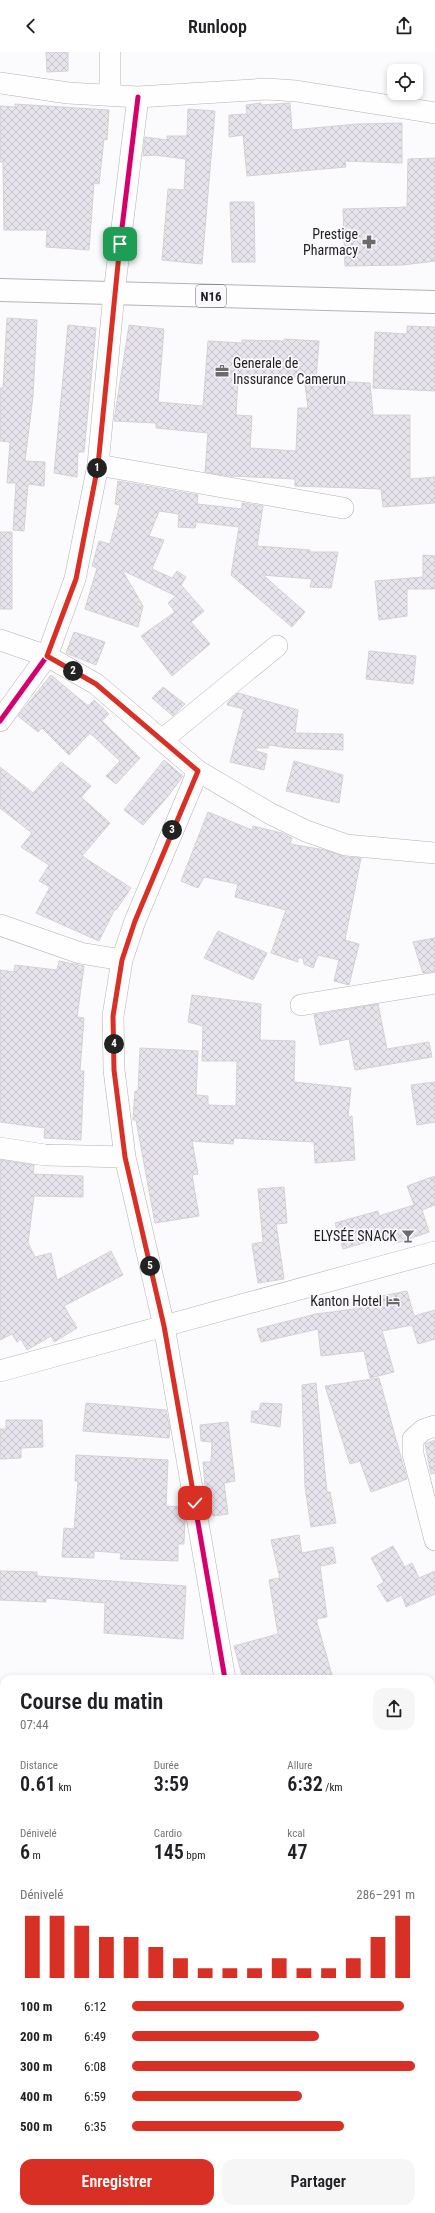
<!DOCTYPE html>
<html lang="fr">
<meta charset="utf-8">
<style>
body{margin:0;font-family:"Roboto Condensed",sans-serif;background:#f6f6f6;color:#202124;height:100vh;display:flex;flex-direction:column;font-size:15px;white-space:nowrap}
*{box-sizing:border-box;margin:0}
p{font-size:13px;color:#757577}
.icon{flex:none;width:22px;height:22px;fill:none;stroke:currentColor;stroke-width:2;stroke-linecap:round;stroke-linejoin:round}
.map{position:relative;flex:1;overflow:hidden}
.sheet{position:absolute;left:0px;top:1623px;width:435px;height:538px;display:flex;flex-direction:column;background:#fff;border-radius:12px 12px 0 0;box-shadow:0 2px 6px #0003}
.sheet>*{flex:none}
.buttons{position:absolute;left:387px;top:12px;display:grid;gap:8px}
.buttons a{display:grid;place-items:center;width:36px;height:36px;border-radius:8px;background:#fff;box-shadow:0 2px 6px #0003;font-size:20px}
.pin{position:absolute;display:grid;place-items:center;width:34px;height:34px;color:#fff;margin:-17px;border-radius:8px;box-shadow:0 2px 6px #0006}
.km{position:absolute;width:20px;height:20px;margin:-10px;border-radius:50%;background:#222;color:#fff;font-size:11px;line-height:20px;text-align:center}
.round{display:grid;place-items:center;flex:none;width:42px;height:42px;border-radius:12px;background:#f6f6f6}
.headline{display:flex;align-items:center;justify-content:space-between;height:68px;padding:0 20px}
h1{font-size:22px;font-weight:600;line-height:30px}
.stats{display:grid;grid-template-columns:repeat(3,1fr);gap:6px;height:68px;padding:4px 20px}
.stats div{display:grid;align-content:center}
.stats b{font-size:20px;font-weight:600}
.stats small{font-size:11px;font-weight:400}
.stats p{font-size:11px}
.chart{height:112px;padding:8px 20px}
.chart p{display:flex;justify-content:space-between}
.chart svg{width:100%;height:72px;margin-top:4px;stroke:#d93025;stroke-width:6}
.action{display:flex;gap:8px;margin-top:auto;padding:8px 20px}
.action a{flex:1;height:46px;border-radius:12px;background:#d93025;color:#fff;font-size:16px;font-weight:600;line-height:46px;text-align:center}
.action a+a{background:#f6f6f6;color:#202124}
ul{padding:0 20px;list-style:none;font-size:13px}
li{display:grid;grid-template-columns:64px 48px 1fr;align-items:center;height:30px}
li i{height:10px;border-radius:5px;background:#d93025}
header{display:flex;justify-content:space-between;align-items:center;height:52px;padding:0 20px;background:#fff;font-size:18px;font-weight:600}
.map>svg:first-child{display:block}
</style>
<header><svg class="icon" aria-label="back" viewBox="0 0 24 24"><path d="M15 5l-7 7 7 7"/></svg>Runloop<svg class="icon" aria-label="share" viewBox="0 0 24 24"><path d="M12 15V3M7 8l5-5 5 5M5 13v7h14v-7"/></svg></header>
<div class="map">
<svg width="435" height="2161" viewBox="0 0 435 2161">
<defs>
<pattern id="building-cross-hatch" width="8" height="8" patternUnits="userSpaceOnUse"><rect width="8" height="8" fill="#e7e4ed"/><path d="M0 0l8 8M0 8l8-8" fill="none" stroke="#c6c3cb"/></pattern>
</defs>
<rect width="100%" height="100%" fill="#fbfafc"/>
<path fill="url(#building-cross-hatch)" stroke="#d3d2d4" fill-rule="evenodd" d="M46 0H68V19L47 20Z
M261 51V53L290 51 292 78 357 72 402 71V111L345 109 346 115 247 124 243 83 229 85V63L247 62 246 53Z
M15 52 109 58 107 88 104 87 99 132 94 131 89 198 46 195 47 178H4L3 110H0V54L15 55Z
M188 57 215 59 202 212 162 208 168 137 184 138 186 107 154 103 143 104 145 85 167 88V84H187Z
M435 106V209L403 213 345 214 343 157 407 155 408 107Z
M230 150H254L255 210H232Z
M7 266 37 268 33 344 25 409 45 410 44 434 28 432 24 479 13 478 16 431H7L10 390 0 389V336H3Z
M68 273 96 276 84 400H78L77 425 54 421Z
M129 273 164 277 158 350 203 354 208 289 242 291V288L284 289V287L319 289 316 328 370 331 373 363H410V427L435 425V451L383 455 381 437 295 434V427L230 424 205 420 208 381 156 376V371L114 369ZM281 324 304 325 308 356H298L296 399 250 396 252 364 236 363 238 327H281Z
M407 274 435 275V339L373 336 375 280 407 282Z
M118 429 198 443 197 452 242 457V451L263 454 257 494 310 498V500H338L331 536 310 535 312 527 263 523 305 560 292 575 231 523 239 475 196 470 195 476 178 475 179 462 159 459 149 484 164 488 152 517 172 526 177 519 186 525 181 533 204 559 191 570 210 592 172 624 141 584 175 560 168 551 176 544 122 518 143 554 138 575 85 557 97 516 92 514 99 489 110 492 120 453 115 452Z
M0 480H12V557H0Z
M423 503 435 504V537H407V564L379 568 375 529 423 525Z
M74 580 105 590 96 613 66 601Z
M369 599 416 604 413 632 366 627Z
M51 623 88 654 94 648 109 662 102 669 140 706 116 732 106 724 120 709 90 681 69 703 42 676 38 680 18 664Z
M163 635 185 652 173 664 152 646Z
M238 641 298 658 295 681 343 682V698L289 696 269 693 268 696H256V699L267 702 264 718 230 710 244 657 227 653 229 649Z
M164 708 183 724 169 743 143 773 124 758Z
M294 709 343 723 339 751 286 739Z
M61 710 91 734 81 745 110 771 82 804 131 836 116 858 115 857 99 889 36 861 50 835 39 829 49 813 21 795 32 781 0 756V715L33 741Z
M208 760 252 778 253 774 282 781 292 786 290 792 325 798 345 805 361 806 345 888 359 892 349 933 334 929 339 908 318 903 313 916 304 912 303 906H298V910L271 901 286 858 235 845 238 832 204 825 198 836 181 829Z
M218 879 267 901 253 928 204 906Z
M435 886V919L423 921 413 890Z
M59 909 84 914 77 965 84 966 80 1019H84L81 1088 44 1086 45 1076 0 1070V918L14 920 15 913 57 918Z
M192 943 261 952 260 988 295 989 294 1030 351 1036 348 1065 352 1064 355 1108 315 1111 314 1090 234 1086 233 1092 192 1089 198 1122 192 1123 199 1164 155 1171 136 1068H133L135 1039H138L140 996 198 999 196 1043 208 1044V1053L236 1054 237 1009H202L203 974 188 970Z
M378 952 387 997 429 990 432 1005 355 1018 349 987 320 993 314 963Z
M435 1030V1070L417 1073 411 1033Z
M0 1108 34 1113 33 1122 83 1124V1145L34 1144 28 1191 35 1205 51 1201 57 1228 111 1199 123 1223 64 1254 77 1276 54 1290 51 1284 27 1298 21 1287 17 1290 12 1282 0 1288Z
M435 1124V1153L422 1158 429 1180 397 1191 394 1182 343 1197 335 1171 378 1159 379 1164 414 1153 407 1134Z
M284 1135 287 1171 276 1172 284 1227 258 1231 252 1192 263 1190 258 1137Z
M407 1239 414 1264 435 1258V1287L418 1292 412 1273 382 1279 394 1320 370 1326 364 1299 321 1304 318 1277 261 1290 257 1277 316 1262 354 1257 352 1250Z
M379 1326 407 1427 371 1440 360 1409 350 1412 325 1334Z
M316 1331 327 1440H330L336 1471 311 1475 305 1435 302 1333Z
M86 1351 166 1358 170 1377 169 1386 83 1379Z
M261 1351 282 1352 280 1375 251 1370 252 1359H259Z
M6 1368H42L43 1395 21 1396V1406L0 1407V1377H6Z
M228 1370 235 1429 224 1431 228 1462 213 1464 211 1455H207L203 1410H211L212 1390 201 1389 200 1373Z
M435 1388V1421L431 1422 425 1392Z
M76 1403 168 1408 166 1454 183 1455 185 1464 184 1492H178V1509L120 1507 121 1501 94 1499V1506L62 1505 64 1476 74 1477 78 1429H75Z
M299 1483 302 1501 333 1495 336 1511 320 1514 327 1565 316 1567 332 1623 315 1627H243L234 1594 278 1582 269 1528 280 1526 271 1488Z
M393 1494 405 1515 412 1511 419 1526 435 1519V1542L406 1555 402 1543 387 1550 377 1534 384 1530 371 1506Z
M0 1519 37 1520V1524L186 1534 183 1587 104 1581 105 1551 46 1546V1550L0 1548Z"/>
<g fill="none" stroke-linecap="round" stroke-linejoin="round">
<g stroke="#b3b2b4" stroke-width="22">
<path id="minor" d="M0 31 68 41 138 45 267 37 296 39 435 61
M110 43V0
M98 413 343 456
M0 588 47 604 96 632 198 719 271 762 306 779 346 793 435 801
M0 669 47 604 75 527 98 413 114 241 138 45
M162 688 277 594
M198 719 135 869 122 908 113 964 114 1018 125 1105 164 1274 225 1627
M0 873 80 901 122 908
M301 953 435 931
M0 1096 45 1103 125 1105
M0 1319 435 1200
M435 1374 423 1378 413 1387V1402L435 1488
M431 1701 435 1698
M431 1788 435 1793
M0 1799 4 1806
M0 1958 4 1956
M0 2087 4 2093
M48 2157 51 2161
M210 2157 212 2161
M359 2157 362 2161"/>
</g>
<g stroke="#b3b2b4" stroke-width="24">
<path id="highway" d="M0 238 435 250"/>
</g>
<use href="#minor" stroke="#fefeff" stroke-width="21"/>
<use href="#highway" stroke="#fefeff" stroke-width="22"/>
<g stroke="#fbf9fd" stroke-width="8">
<path id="cycleway" d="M0 669 47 604 75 527 98 413 114 241 138 45
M198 719 135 869 122 908 113 964 114 1018 125 1105 164 1274 225 1627"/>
</g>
<use href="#cycleway" stroke="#d6006c" stroke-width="5"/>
</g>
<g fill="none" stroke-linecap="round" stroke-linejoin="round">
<g stroke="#fff" stroke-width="8">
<path id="route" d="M120 192 98 413 76 527 47 604 96 632 198 719 135 869 122 908 113 964 114 1018 125 1105 164 1274 195 1451"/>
</g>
<use href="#route" stroke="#d93025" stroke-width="5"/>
</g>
<defs>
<g id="pharmacy-bare" transform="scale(1.08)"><path d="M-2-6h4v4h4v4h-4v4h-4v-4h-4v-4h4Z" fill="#6b6b6c" stroke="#fbf9fd" stroke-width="2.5" paint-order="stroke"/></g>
<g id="office-bare" transform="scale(1.08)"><path d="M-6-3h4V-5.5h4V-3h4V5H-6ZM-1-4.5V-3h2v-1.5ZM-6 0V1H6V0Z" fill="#6b6b6c" stroke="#fbf9fd" stroke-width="2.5" paint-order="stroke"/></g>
<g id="bar-bare" transform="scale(1.08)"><path d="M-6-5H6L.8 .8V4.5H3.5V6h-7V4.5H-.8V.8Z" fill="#6b6b6c" stroke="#fbf9fd" stroke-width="2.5" paint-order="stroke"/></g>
<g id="hotel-bare" transform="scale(1.08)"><path d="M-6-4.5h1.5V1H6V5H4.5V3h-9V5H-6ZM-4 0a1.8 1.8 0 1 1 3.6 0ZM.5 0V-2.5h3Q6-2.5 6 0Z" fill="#6b6b6c" stroke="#fbf9fd" stroke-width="2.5" paint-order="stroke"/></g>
</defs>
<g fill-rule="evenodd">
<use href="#pharmacy-bare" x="369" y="190"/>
<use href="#office-bare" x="222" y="319"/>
<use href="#bar-bare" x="408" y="1184"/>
<use href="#hotel-bare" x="393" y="1249"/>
</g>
<g text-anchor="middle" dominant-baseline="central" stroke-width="3.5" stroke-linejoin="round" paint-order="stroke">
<rect fill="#fbf9fd" stroke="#606062" stroke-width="1" x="196" y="233" width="30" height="22" rx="3"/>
<g font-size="13" font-weight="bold" fill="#1e1e1f">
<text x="211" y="244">N16</text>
</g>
<g font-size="14" fill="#1e1e1f" stroke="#fbf9fd" text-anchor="end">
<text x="358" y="182">Prestige<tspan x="358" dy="16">Pharmacy</tspan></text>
<text x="233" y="311" text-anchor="start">Generale de<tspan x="233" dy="16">Inssurance Camerun</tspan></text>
<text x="397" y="1184">ELYSÉE SNACK</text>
<text x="382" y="1249">Kanton Hotel</text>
</g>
</g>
</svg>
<div class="buttons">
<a><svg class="icon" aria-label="locate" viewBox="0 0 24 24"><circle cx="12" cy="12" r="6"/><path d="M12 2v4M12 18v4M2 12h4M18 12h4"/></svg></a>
</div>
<div class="pin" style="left:120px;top:192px;background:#1e9e55"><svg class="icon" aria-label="arrive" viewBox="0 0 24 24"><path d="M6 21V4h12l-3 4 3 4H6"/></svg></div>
<div class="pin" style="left:195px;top:1451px;background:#d93025"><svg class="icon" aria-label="check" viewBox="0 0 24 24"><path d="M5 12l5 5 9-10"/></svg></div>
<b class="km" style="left:97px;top:416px">1</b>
<b class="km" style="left:73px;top:619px">2</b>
<b class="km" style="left:172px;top:778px">3</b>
<b class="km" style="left:114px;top:992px">4</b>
<b class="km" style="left:150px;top:1214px">5</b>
<section class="sheet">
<div class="headline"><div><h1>Course du matin</h1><p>07:44</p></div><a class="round"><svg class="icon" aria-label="share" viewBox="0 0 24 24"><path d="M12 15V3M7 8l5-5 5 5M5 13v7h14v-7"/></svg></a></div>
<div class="stats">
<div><p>Distance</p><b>0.61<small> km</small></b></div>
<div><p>Durée</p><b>3:59</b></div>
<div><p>Allure</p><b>6:32<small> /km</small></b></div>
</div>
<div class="stats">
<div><p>Dénivelé</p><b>6<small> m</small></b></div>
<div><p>Cardio</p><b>145<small> bpm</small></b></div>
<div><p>kcal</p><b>47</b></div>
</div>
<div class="chart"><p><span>Dénivelé</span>286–291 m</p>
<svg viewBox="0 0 160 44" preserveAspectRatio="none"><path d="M5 44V6M15 44V6M25 44V12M35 44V19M45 44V19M55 44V25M65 44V32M75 44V38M85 44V38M95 44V38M105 44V32M115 44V38M125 44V38M135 44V32M145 44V19M155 44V6"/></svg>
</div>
<ul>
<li><b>100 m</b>6:12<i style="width:96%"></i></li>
<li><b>200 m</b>6:49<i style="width:66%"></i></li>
<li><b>300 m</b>6:08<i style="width:100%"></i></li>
<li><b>400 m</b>6:59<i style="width:60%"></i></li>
<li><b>500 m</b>6:35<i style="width:75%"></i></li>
</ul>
<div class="action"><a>Enregistrer</a><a>Partager</a></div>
</section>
</div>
